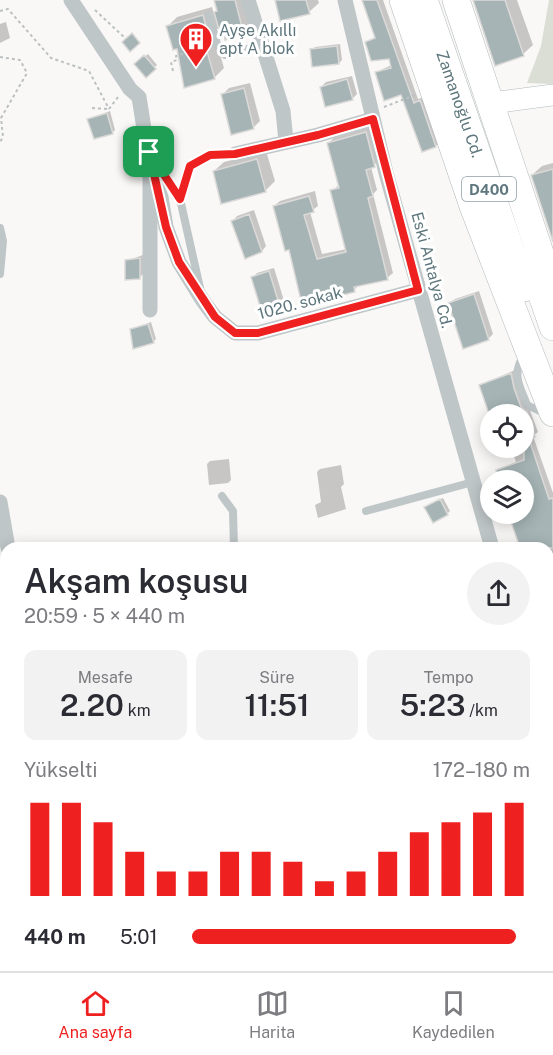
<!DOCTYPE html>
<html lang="tr">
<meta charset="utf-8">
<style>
body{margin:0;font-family:"Public Sans",sans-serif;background:#f2f2f3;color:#2b2b33;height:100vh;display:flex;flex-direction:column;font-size:22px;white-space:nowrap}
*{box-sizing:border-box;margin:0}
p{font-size:20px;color:#7c7c81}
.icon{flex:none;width:33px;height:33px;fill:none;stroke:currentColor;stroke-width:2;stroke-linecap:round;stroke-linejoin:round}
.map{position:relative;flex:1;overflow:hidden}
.sheet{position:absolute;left:0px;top:542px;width:554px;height:430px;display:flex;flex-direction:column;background:#fff;border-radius:18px 18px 0 0;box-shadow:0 3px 15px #0003}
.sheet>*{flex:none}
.tools{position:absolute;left:480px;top:404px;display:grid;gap:12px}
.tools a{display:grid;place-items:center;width:54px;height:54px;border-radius:50%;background:#fff;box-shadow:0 3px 15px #0003;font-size:30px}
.pin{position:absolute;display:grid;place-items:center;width:51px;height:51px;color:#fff;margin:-26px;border-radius:12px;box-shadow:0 3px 9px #0006}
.round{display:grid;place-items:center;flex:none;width:63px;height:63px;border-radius:32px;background:#f2f2f3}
.headline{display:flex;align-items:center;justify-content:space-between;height:102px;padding:0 24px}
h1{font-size:33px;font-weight:600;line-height:45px}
.metrics{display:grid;grid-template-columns:repeat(3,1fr);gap:9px;height:102px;padding:6px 24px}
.metrics div{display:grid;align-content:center;border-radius:12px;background:#f2f2f3;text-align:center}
.metrics b{font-size:30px;font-weight:600}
.metrics small{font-size:16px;font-weight:400}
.metrics p{font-size:16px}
.chart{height:168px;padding:12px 24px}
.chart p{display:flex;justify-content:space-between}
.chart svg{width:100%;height:108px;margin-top:6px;stroke:#ef2120;stroke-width:6}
ul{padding:0 24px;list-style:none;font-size:20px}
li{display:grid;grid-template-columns:96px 72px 1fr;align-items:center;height:45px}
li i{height:15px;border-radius:8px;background:#ef2120}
.menu{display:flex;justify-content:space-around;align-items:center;height:84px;border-top:2px solid #e1e1e2;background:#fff;font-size:16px;color:#7c7c81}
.menu a{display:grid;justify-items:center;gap:3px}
.menu .current{color:#ef2120}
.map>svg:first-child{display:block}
</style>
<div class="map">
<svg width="553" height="971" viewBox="0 0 553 971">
<rect width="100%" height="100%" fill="#f9f8f6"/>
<path fill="#daded5" d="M549 0H553V84L527 83 541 46Z"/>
<path fill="#0003" d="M215 0H243L250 27 243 33 220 26 214 33 224 68 214 78 178 47 168 26 177 17 212 7 214 14 218 10Z
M276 0H318L319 3 309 12Z
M364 0H383L418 99 425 97 440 141 436 146 402 93 376 72 392 65 391 57 367 42 376 36Z
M473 0H517L533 45 523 54 496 64Z
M6 22 10 38 0 43V24Z
M340 44 342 60 339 63 312 50 315 47Z
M148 54 157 65 146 75 136 64Z
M352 76 357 94 352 99 321 87 326 82Z
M250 83 260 121 254 127 232 133 222 95 229 88Z
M110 111 115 130 112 133 89 119Z
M371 127 379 161 371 167 377 190 373 194 393 273 387 278 360 284 354 290 290 248 274 206 280 201 315 191 318 206 310 212 322 254 347 249 332 191 339 185 328 143 334 138Z
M266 151 275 181 265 191 214 171 224 162Z
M553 163V233L532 175 542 166Z
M254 210 266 246 262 251 233 221 237 216Z
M143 255V274L140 277 126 261Z
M274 268 285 304 280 309 253 278 257 273Z
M479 291 493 334 488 339 450 303 455 299Z
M151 322 156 339 153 342 132 329Z
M515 370 538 432 533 436 553 493V527L511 513H524V480H500L497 470 516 462 511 447H524V414H491L481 385Z
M229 459 231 480 228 483 209 485 207 464 210 461Z
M341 465 344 484 341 487 346 509 318 518 315 505 321 502 317 472 320 469Z
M443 498 450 511 447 514 429 505Z
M553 528V583L552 580 548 587V573L550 574 548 548Z
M548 827 549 839H553V895H548Z
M0 849 6 850V877L0 876Z
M166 966H185L186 971H166Z"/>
<path fill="#a6b4b6" stroke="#dbdad8" stroke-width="1.5" d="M214 0H235L244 35 225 40 224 35 221 36 214 12 217 11Z
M275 0H306L310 14 280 21Z
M362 0H377L414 103 420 100 436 147 422 152 401 95 384 101 375 72 391 68 389 59 371 61 365 42 375 38Z
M473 0H505L524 56 495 66Z
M203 15 209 39 204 41 215 79 184 88 177 49 173 50 166 26Z
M132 33 140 43 130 52 122 42Z
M337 46 339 64 312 67 310 49Z
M144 55 156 69 146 78 134 64Z
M347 79 353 100 325 107 320 87Z
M244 88 254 129 231 135 221 94Z
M107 113 113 134 94 139 87 119Z
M366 132 375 167 366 170 373 196 368 198 388 280 354 287 355 292 302 305 289 250 285 251 273 206 309 196 314 212 304 215 317 259 346 252 330 190 339 188 327 143Z
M257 159 266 192 221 204 213 171Z
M553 169V242L531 175Z
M249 214 262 252 245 259 231 221Z
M140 258V279L125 280V260Z
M269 271 281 310 263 316 251 277Z
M474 294 489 340 463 349 448 303Z
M148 324 154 343 133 349 130 329Z
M511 373 514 388 521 407 527 412 535 437 529 439 549 499 553 498V548H520L508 513H524V480H499L496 470 524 460V414H489L479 385Z
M440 499 448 515 433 523 424 507Z"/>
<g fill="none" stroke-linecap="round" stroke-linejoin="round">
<g stroke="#b1bbbd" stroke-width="22">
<path id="secondary" d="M491 103 553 95"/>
</g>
<g stroke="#b2babb" stroke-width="28">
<g id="highway">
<path d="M403 0 473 206 553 413"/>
<path id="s1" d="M424 0 524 288"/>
<path d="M456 0 548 277"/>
<path d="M530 261 553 327"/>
</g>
</g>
<path stroke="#bbc0c2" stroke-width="2" stroke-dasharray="3 3" stroke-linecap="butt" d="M95 10 126 39
M0 11 8 9 51 58 89 71 109 109
M0 57 20 60 27 73 1 118 3 137 0 142
M173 71 171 62 177 60 176 56 208 46
M384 107 415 95
M92 108 107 109
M109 109 118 97
M184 188 190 166 210 155 222 152
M69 971 75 966"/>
<path stroke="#bfc6c8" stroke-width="8" d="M209 15 217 44 225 55 262 45
M153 157 180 199 200 288
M0 228 3 241 0 274
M523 356C512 376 519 384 527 405L544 413
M222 496 233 511 234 548
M366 511 473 482
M3 839 6 834"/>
<path stroke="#bfc6c8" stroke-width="15" d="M71 0 130 89 139 97 150 167V310
M248 0 283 111 286 141
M345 0 386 173 492 548
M235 154 318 135 373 119
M150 167 161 197 166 227 179 262 203 301 215 317 235 333H258L418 290
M0 502 8 548
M0 608 6 584
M548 628 553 626
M548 752 553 779
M0 813 6 821
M548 913H553
M0 939 6 920"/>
<use href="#secondary" stroke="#fff" stroke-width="21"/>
<use href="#highway" stroke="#fff" stroke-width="27"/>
</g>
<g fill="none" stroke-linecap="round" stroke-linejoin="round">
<g stroke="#fff" stroke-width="12">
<path id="route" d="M373 119 418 290 258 333H235L215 317 179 262 166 227 149 152 180 199 190 166 210 155 235 154 318 135Z"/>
</g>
<use href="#route" stroke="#ef2120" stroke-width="8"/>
</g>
<defs>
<g id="building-pin" transform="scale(1.725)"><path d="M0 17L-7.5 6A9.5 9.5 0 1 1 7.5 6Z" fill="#ef2120" stroke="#fff"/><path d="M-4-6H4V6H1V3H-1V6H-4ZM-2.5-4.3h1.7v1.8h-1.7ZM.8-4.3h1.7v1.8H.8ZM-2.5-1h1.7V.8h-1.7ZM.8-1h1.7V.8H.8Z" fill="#fff"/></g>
</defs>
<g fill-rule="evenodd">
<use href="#building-pin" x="196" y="39"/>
</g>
<g text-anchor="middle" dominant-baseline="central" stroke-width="6" stroke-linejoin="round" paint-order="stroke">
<rect fill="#fff" stroke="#8ea0a4" stroke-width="1.5" x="462" y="177" width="54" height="24" rx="4.5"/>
<g font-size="15" font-weight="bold" fill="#5e777d">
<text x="489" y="189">D400</text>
</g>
<g font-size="16" fill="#5e777d" stroke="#fff" text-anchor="start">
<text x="219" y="30">Ayşe Akıllı<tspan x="219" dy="18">apt A blok</tspan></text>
</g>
<g font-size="16" fill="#5e777d" stroke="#fff">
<text stroke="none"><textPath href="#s1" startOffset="110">Zamanoğlu Cd.</textPath></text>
<text transform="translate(432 270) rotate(75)">Eski Antalya Cd.</text>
<text transform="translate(300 303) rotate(-15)">1020. sokak</text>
</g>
</g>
</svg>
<div class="tools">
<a><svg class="icon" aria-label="locate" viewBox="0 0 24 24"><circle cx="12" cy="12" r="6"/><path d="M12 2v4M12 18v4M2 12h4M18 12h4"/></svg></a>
<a><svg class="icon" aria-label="layers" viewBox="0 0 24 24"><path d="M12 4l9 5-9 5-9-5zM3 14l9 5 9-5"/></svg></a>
</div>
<div class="pin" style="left:149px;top:152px;background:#1e9e55"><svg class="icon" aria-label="arrive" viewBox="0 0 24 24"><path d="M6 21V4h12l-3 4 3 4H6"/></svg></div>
<section class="sheet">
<div class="headline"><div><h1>Akşam koşusu</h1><p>20:59 · 5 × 440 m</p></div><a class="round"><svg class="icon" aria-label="share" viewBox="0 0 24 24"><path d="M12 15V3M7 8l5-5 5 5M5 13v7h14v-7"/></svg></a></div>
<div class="metrics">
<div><p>Mesafe</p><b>2.20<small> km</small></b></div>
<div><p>Süre</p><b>11:51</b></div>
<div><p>Tempo</p><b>5:23<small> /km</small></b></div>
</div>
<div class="chart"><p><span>Yükselti</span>172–180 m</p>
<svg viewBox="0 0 160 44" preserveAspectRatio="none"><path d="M5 44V6M15 44V6M25 44V14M35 44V26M45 44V34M55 44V34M65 44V26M75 44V26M85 44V30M95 44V38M105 44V34M115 44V26M125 44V18M135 44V14M145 44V10M155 44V6"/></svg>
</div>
<ul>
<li><b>440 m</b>5:01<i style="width:96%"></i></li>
</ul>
</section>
</div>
<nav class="menu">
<a class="current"><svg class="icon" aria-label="home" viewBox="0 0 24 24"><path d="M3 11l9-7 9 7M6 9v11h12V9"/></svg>Ana sayfa</a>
<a><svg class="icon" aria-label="map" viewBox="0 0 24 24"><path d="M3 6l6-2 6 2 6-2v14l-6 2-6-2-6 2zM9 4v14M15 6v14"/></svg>Harita</a>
<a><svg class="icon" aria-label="saved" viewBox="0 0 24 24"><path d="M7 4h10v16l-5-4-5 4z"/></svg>Kaydedilen</a>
</nav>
